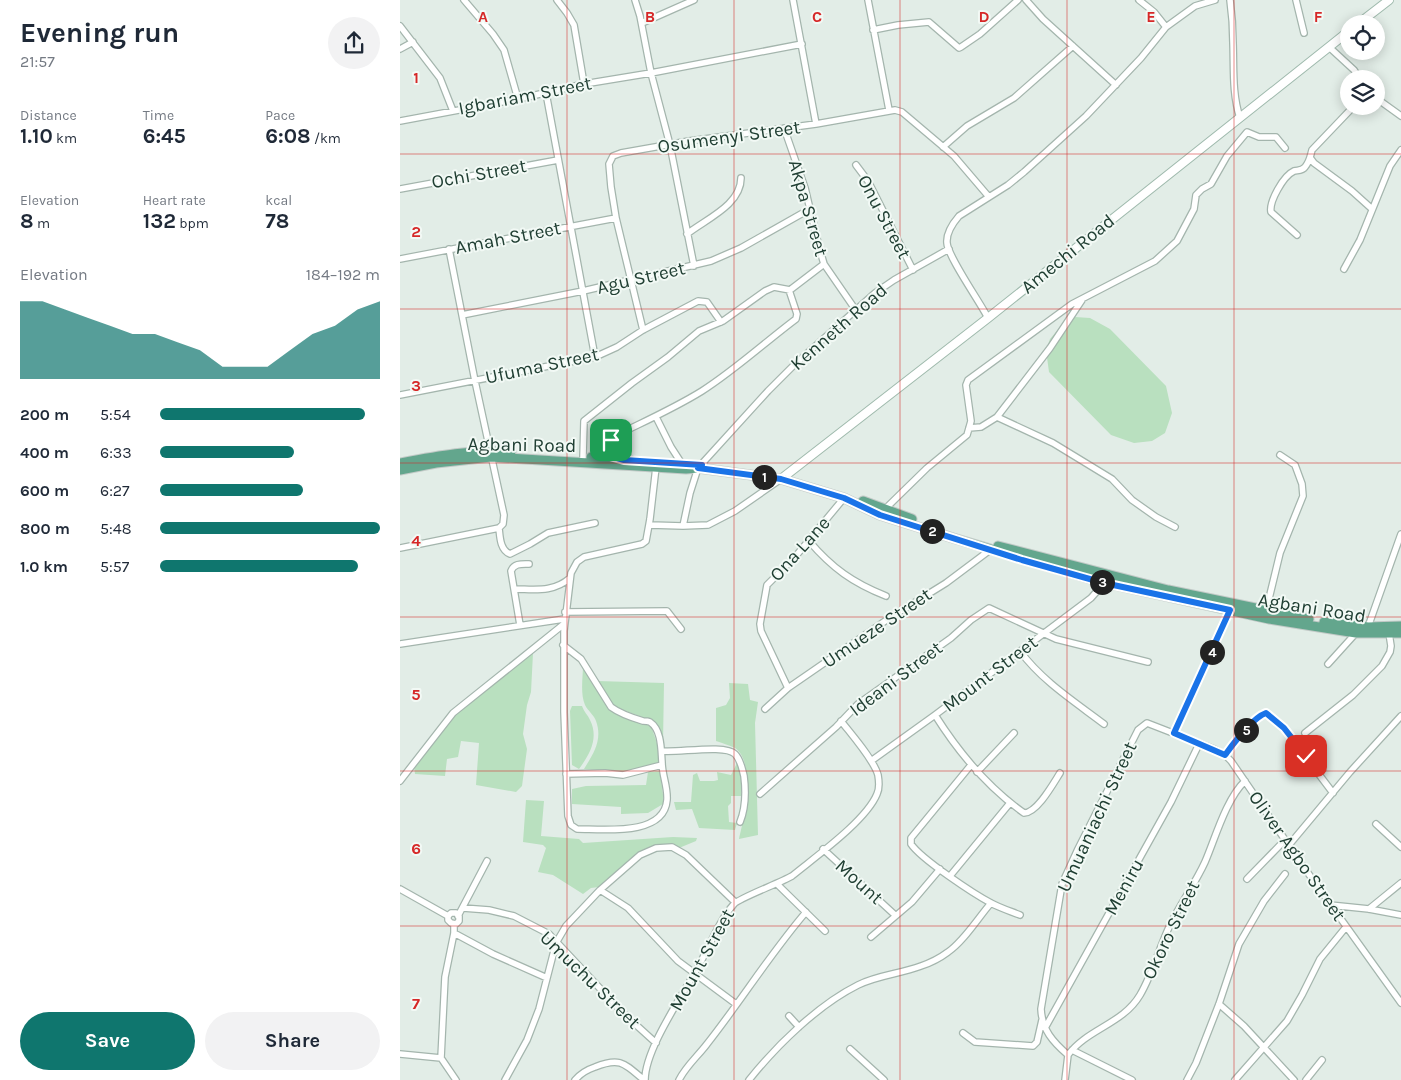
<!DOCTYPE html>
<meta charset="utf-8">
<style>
body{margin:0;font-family:Karla,sans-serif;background:#f2f2f3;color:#1f2937;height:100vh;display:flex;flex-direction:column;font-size:19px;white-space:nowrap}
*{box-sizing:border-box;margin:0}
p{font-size:16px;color:#747a83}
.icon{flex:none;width:28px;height:28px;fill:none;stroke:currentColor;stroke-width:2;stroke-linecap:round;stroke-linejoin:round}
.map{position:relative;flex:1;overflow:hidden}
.drawer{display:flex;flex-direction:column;background:#fff;width:400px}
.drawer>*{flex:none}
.tools{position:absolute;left:940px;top:15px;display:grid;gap:10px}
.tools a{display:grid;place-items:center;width:45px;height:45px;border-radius:50%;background:#fff;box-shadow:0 2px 12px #0003;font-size:25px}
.pin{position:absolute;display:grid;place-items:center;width:42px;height:42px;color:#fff;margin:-21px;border-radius:10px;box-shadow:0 2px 8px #0006}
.km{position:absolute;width:25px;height:25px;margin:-12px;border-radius:50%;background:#222;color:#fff;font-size:14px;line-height:25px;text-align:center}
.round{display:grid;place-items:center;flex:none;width:52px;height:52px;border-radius:26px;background:#f2f2f3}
.head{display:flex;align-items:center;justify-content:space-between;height:85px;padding:0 20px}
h1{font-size:28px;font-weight:700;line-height:38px}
.figures{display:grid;grid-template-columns:repeat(3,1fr);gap:8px;height:85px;padding:5px 20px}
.figures div{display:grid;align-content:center}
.figures b{font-size:21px;font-weight:700}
.figures small{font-size:14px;font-weight:400}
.figures p{font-size:14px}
.chart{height:140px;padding:10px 20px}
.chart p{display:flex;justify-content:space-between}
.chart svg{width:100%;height:90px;margin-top:5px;fill:#0f766e;opacity:.7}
.primary-button{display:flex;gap:10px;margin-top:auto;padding:10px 20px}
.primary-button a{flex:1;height:58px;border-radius:30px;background:#0f766e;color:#fff;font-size:20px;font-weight:700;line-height:58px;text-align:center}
.primary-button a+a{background:#f2f2f3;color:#1f2937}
ul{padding:0 20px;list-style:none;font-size:16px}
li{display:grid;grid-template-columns:80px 60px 1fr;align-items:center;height:38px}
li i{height:12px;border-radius:6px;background:#0f766e}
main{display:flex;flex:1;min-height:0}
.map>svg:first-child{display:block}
</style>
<main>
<section class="drawer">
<div class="head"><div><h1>Evening run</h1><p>21:57</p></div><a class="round"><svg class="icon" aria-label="share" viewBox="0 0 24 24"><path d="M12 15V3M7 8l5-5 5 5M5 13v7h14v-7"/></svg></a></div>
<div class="figures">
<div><p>Distance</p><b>1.10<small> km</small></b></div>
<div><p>Time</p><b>6:45</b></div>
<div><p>Pace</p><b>6:08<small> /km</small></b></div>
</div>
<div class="figures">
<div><p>Elevation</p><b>8<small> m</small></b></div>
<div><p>Heart rate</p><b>132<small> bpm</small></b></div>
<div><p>kcal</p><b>78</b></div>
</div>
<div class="chart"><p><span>Elevation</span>184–192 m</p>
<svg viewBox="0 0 160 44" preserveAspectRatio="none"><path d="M0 44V6L10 6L20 10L30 14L40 18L50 22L60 22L70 26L80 30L90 38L100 38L110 38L120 30L130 22L140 18L150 10L160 6V44z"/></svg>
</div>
<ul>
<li><b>200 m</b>5:54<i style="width:93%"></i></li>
<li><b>400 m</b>6:33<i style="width:61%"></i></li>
<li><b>600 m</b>6:27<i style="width:65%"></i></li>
<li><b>800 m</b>5:48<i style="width:100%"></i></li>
<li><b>1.0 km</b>5:57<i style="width:90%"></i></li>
</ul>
<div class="primary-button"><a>Save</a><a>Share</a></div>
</section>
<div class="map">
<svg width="1001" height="1080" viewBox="0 0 1001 1080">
<rect width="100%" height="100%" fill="#e2ede7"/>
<path fill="#b9e0bf" d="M675 317 690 318 710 329 766 386 772 413 765 433 752 441 734 443 711 435 649 372 646 350 650 339 661 326Z
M133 653 131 692 127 705 123 734 127 749 122 786 116 792 76 785 79 743 61 741 58 757 47 759 45 776 15 774 14 767 51 716Z
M183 665 203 700 251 726 259 749 258 763 223 772 184 769C193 754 203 740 196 721 194 715 188 711 185 705 180 693 183 677 183 665Z
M197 681 264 683 263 743 253 723 237 715 217 708 210 702Z
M329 683 348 684 350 700 358 702 355 723 358 835 339 839C344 819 356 762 335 748 329 745 322 743 316 741V708L326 705 330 698Z
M172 706H182C184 712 188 715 190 720 199 738 190 754 179 769L172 765 170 711Z
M337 763 341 777V796H331V803L328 806 329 822 337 823 335 830 299 828 292 809 276 810 274 802H291L293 775 297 773 300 781H314L318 780 317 772 331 775Z
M260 771 263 795V804L248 813 221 814V807L172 804V789L186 786 246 785 248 772Z
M126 800 144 801 141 836 179 839 183 843 273 837 297 838 296 841 279 848 262 845 237 857 199 887 191 888 183 894 153 875 138 872 146 848 143 845 123 842Z"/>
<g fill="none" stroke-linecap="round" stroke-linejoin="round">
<g stroke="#a4b5ad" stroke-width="8">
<path id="minor" d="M64 0 93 34 104 50 118 99
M157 0 167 13 174 25 184 84
M235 0 240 16 251 73 270 145 294 266
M393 0 416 124
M468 0 489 110
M626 0 643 19 716 85
M739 0 754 12 766 27
M830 0C832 14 833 29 833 43 834 68 832 94 840 118
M896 0 904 33
M242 23 294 0
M0 26 40 78 53 111
M473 30 498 25 529 22 559 48 561 47 580 34 618 0
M929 47 954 70 960 79
M0 49 13 42
M146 93 195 357
M976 98 1001 116
M0 121 118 99 184 84 251 73 402 44
M384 128 405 188 419 247 424 264 455 309
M543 147 567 126 614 98 673 46
M911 159 914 163 952 191 972 209
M456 165 468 181 513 270
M0 189 158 160
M287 234C306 219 341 205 341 178
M897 235 871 212C869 202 883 176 894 171 898 170 902 171 905 167 910 161 910 157 912 150L954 106
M0 259 216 218
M944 269 960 240 990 166 1001 150
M62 315 183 291 311 261 341 248 410 209
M588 318C580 302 548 257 547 243 546 233 553 223 559 216L608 185 624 172 686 116 741 58 766 27 795 6 815 0
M243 330 216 218 211 187 209 164 213 156 221 153 289 141 416 124 495 110 502 112 554 156 589 197
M0 395 195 357 217 347 243 330 298 301 307 302 321 322
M256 417 271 447 282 464
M597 417 653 443 712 479 732 500 756 517 775 527
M569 428 581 427 597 417 650 348 682 300
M210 456 211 442 213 437C243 422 273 409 302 391 335 370 364 343 396 319L397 314 389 290
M183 457 184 421 232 383 268 357 299 331 323 321 365 291 374 287 390 290 424 264
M483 511 527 468 567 435 571 421 566 385 568 380 672 304 755 261 777 241 794 209 796 195 802 189 811 184 827 156 847 132 859 137H876L885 148
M250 525 283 526 290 493 298 468 368 391 393 366 475 293 494 280 549 249
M283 526 308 525 335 511 381 479
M99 528C100 537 100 550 110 554L130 544 148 533 195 523
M409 541C432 568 453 583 486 596
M0 548 99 528 103 524 104 515 75 381 49 249
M114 589C134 589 153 593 170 578
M866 611 880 553 903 496 902 484 895 465 880 455
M165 612 267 611 281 629
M120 625 111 571C114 563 122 564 129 564
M968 627 1001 534
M0 644 164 619
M163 645 181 659 211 707C219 713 233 718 243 721 246 721 248 721 250 722 262 730 261 751 262 762 262 775 268 787 267 800 264 837 202 829 177 829L171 825 168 816 164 712V631L171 573 177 562 184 557 242 544 246 541 250 519 256 467
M620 651C642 681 675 702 704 724
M928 664 956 633
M388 688 361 631 360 624 367 585 395 557 444 498
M365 709 388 688 488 619 546 583 590 550
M535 715C559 753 587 787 624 813 637 813 653 784 660 773
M774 733 831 608
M905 733 953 695 982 666 990 652 991 646 989 633
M262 751C278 753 325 744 335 754 341 760 342 769 344 776 346 792 346 807 340 822
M825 755C834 743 852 718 866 713L884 728 933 793
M471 761 535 715 691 598 705 582
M571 765 511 838V844C521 859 574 894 591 903 600 908 610 911 620 915
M577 772 614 733
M166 774 205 773 223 775 262 765
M0 781 53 713 164 624
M360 794 436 727 458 704 551 638 571 620 589 608 656 639 748 662
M976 824 1001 847
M889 845 950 772 1001 716
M423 849 495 915
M550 876 610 803
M847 879 885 840
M377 884 425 931
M0 889 48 916V920L51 923 56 924 59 921V916L56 913H51L48 916
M200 890 240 855 256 848 272 847 286 855 335 902
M930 905 969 909 1001 915
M63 908 89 910 114 916 149 934 223 1013 256 1043
M969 909 1001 883
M58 916 87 861
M54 933 93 954 147 978
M471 937 512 902 540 869
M819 1004 844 1026 894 1080
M389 1016 399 1027
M645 1028 771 802 799 744
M563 1033 575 1042 633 1046 637 1042 642 1020
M450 1049 484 1080
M672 1050 732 1080
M0 1054 41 1058
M668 1055C653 1042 642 1030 641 1009L662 884 678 849 738 730 747 723 814 749 825 755 831 761 903 866 1001 1003
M668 1055C687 1029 723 1024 740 995 753 973 759 948 770 925 780 904 795 884 805 862 815 839 826 799 845 781
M41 1058 45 977 54 933V924
M41 1058 56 1080
M105 1080 127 1040 139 1009 156 943 166 926 200 890 228 908 278 961 336 1004
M175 1080C181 1073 186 1070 195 1067 220 1057 224 1063 244 1080
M245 1080C245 1049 283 995 298 967 310 946 318 922 334 904 339 898 380 883 392 876 415 857 466 821 477 794 480 788 479 781 478 775 474 760 451 734 441 721
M279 1080C286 1066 298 1056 307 1044 341 1001 370 954 406 912
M349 1080C377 1045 418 1005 458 985 478 975 500 974 521 966 530 963 540 958 548 952 564 941 578 918 591 903
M665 1080 668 1055
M787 1080 796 1063 819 1004 839 944 864 901 885 874
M835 1080 887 1021 902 995 920 959 946 927
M906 1080 922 1060"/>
</g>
<g stroke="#9fbaad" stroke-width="10">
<path id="secondary" d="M958 24 989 0
M381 479 588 318 949 31"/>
</g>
<g stroke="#c1c9c6" stroke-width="11">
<path id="primary" d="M191 457 210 456 230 460
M0 463C37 456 74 449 111 452
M0 470 36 463 91 457 286 469 298 468 381 479 444 498 480 515 553 538 705 583 869 619 956 633H1001
M463 501 512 519
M598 546 768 590 909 619
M924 622 968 627 1001 626"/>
</g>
<use href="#minor" stroke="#fff" stroke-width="5.5"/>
<use href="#secondary" stroke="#fff" stroke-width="8"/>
<use href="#primary" stroke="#63a68d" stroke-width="9"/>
</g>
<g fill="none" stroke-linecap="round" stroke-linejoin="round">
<g stroke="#fff" stroke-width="10">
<path id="route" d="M211 440 210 456 224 460 302 465 298 468 381 479 444 498 480 515 622 560 704 583 830 610 774 733 825 755C834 743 852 718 866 713L884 728 906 756"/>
</g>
<use href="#route" stroke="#1a73e8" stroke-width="6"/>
</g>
<path fill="none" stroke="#d62828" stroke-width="1" stroke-opacity="0.55" d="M167 0V1080M334 0V1080M500 0V1080M667 0V1080M834 0V1080M0 154H1001M0 309H1001M0 463H1001M0 617H1001M0 771H1001M0 926H1001"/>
<g text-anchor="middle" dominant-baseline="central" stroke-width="4" stroke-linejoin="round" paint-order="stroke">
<g font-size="19" fill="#203f33" stroke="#f2f9f5">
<text transform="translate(125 96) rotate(-11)">Igbariam Street</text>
<text transform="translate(329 137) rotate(-8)">Osumenyi Street</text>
<text transform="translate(79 174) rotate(-10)">Ochi Street</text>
<text transform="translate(408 208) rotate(74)">Akpa Street</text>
<text transform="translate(484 217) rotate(62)">Onu Street</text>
<text transform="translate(108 238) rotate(-11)">Amah Street</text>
<text transform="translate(668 254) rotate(-39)">Amechi Road</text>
<text transform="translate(241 278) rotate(-13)">Agu Street</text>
<text transform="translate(439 327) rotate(-41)">Kenneth Road</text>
<text transform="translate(142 366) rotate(-12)">Ufuma Street</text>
<text transform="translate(122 445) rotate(1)">Agbani Road</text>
<text transform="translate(400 549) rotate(-48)">Ona Lane</text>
<text transform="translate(912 608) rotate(9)">Agbani Road</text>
<text transform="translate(477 628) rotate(-34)">Umueze Street</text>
<text transform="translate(590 674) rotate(-37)">Mount Street</text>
<text transform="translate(496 679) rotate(-37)">Ideani Street</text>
<text transform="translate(697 817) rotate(-65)">Umuaniachi Street</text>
<text transform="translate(897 856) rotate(55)">Oliver Agbo Street</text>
<text transform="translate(459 882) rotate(42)">Mount</text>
<text transform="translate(724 887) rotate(-61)">Meniru</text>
<text transform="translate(771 930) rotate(-64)">Okoro Street</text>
<text transform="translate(302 960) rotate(-61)">Mount Street</text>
<text transform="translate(190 980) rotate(44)">Umuchu Street</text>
</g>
</g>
<g font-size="16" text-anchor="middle" font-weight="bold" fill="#d62828" stroke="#f2f9f5" stroke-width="4" stroke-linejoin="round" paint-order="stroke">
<text x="83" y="22">A</text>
<text x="250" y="22">B</text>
<text x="417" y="22">C</text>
<text x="584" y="22">D</text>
<text x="751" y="22">E</text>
<text x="918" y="22">F</text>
<text x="16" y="83">1</text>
<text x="16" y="237">2</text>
<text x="16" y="391">3</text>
<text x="16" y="546">4</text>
<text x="16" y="700">5</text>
<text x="16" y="854">6</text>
<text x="16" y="1009">7</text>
</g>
</svg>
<div class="tools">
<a><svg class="icon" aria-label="locate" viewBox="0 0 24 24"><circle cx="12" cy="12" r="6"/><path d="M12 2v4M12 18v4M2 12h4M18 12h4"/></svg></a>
<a><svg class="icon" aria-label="layers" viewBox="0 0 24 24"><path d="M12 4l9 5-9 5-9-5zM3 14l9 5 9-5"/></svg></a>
</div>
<div class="pin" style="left:211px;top:440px;background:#1e9e55"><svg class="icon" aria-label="arrive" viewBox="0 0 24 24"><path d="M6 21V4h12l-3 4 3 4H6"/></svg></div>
<div class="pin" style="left:906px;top:756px;background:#d93025"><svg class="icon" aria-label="check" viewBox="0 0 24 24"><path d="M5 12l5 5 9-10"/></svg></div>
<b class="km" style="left:364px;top:477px">1</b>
<b class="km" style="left:532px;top:531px">2</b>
<b class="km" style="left:702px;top:582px">3</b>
<b class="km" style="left:812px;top:652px">4</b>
<b class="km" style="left:846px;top:730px">5</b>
</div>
</main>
